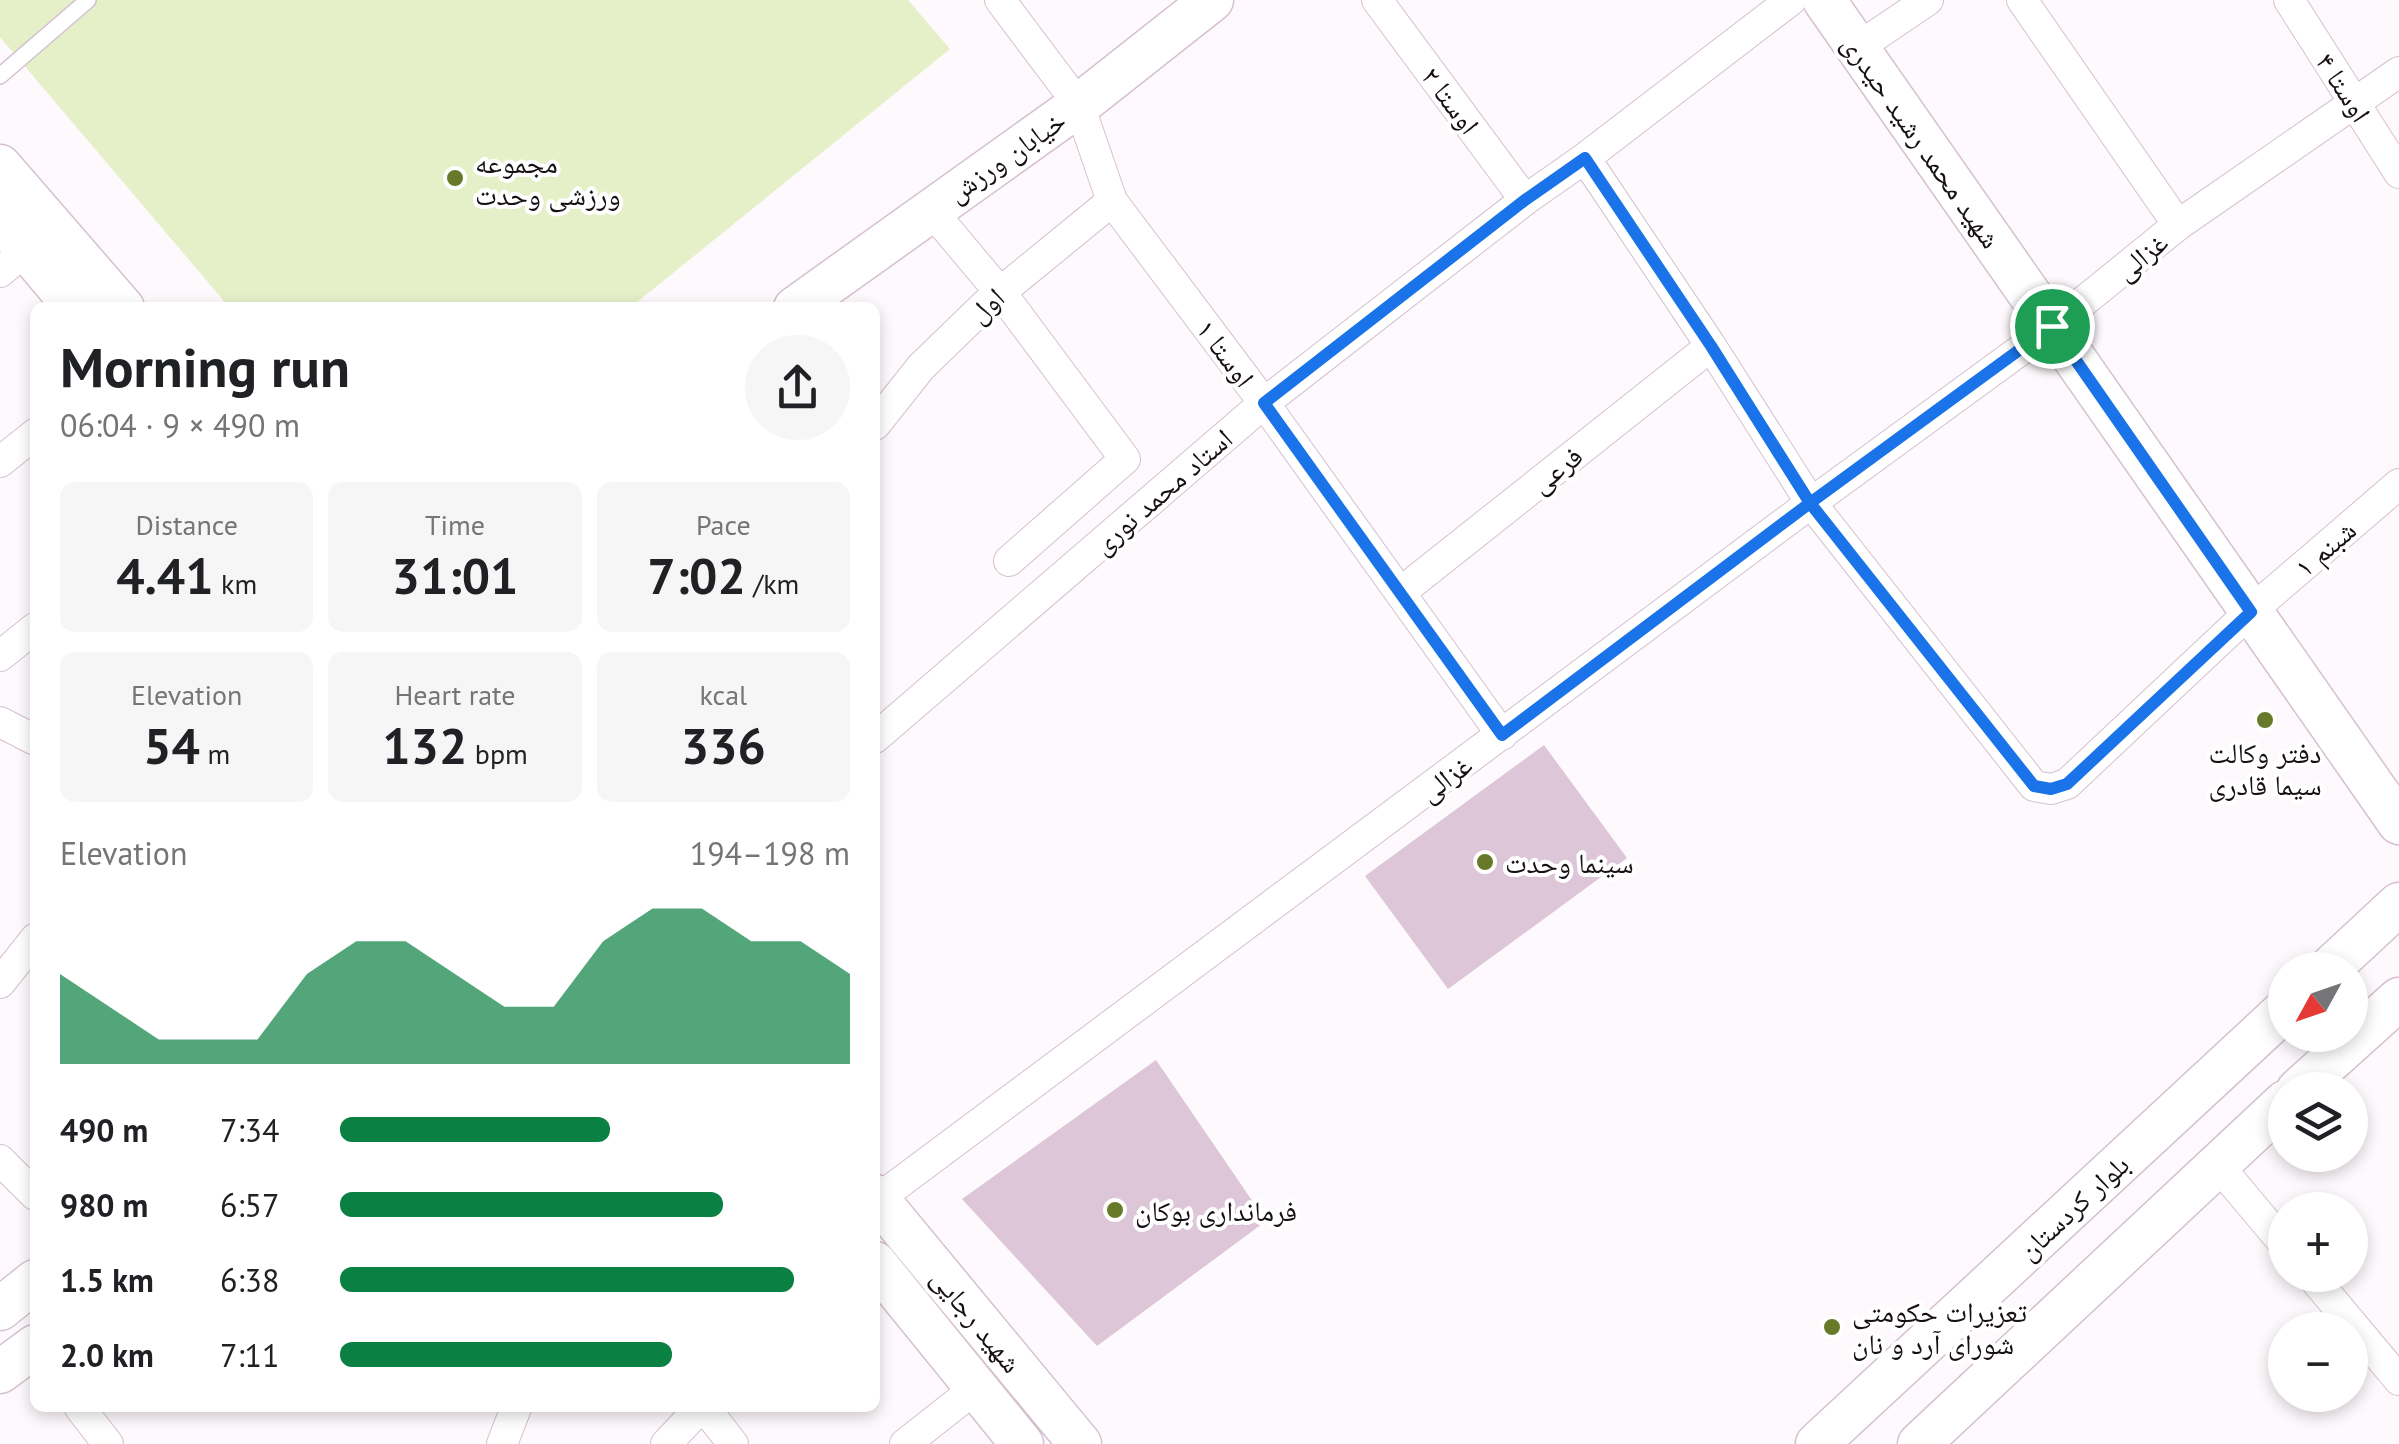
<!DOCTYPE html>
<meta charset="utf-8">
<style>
body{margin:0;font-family:"PT Sans","Noto Naskh Arabic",sans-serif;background:#f6f6f6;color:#202124;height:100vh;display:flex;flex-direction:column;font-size:38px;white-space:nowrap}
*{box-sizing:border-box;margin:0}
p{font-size:32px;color:#757577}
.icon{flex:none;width:55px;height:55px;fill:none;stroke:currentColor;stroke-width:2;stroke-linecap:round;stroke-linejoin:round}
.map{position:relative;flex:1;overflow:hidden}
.drawer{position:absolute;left:30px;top:302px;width:850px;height:1110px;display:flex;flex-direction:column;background:#fff;border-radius:15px;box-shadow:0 5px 15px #0003}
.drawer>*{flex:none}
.needle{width:65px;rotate:230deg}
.controls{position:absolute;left:2268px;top:952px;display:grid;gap:20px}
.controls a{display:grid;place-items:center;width:100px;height:100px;border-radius:50%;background:#fff;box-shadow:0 5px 15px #0003;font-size:50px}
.pin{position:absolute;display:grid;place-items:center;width:85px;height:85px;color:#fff;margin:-42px;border:5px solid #fff;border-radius:50%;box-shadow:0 2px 10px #0007}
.round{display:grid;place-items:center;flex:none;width:105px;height:105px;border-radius:52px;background:#f6f6f6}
.overview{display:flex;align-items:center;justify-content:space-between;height:170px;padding:0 30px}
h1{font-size:55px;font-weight:700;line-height:75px}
.metrics{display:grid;grid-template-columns:repeat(3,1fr);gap:15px;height:170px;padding:10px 30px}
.metrics div{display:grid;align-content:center;border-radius:15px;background:#f6f6f6;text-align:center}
.metrics b{font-size:50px;font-weight:700}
.metrics small{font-size:28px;font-weight:400}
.metrics p{font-size:28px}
.chart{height:280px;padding:20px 30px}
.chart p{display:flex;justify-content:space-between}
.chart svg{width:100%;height:180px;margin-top:10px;fill:#0b8043;opacity:.7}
ul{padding:0 30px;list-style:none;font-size:32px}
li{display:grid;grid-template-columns:160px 120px 1fr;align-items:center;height:75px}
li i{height:25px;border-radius:12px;background:#0b8043}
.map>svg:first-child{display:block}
</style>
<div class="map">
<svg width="2399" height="1444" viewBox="0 0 2399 1444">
<rect width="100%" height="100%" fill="#fdf9fc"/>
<path fill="#e5f0c9" d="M0 0H908L950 49 631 307H229L0 37Z"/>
<path fill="#dcc6d7" d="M1544 745 1627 858 1448 989 1365 876Z
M1156 1060 1266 1221 1097 1346 962 1199Z"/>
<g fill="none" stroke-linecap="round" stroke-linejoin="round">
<g stroke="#d6c0d0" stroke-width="18">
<path id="lane" d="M0 76 88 0"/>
</g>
<g stroke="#d6c0d0" stroke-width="32">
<path id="street" d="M1000 0 1079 105 1112 201 1264 403 1502 735
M1377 0 1525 200
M2022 0 2178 225
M2289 0 2399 173
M1857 48 1928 0
M1585 158 1711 346 1811 503 2034 786 2051 789 2067 784 2251 611 2399 484
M930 209 1008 302 1125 459 1009 561
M0 272 27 249
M875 425 921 367 986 304 1112 201
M0 462 35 434
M1401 592 1711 346
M0 656 35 628
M0 722 35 740
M875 738 1264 403 1525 200 1585 158 1791 0
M0 983 35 939
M0 1160 35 1195
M2217 1164 2285 1245
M878 1199 1811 503 2052 327 2178 225 2399 72
M2311 1275 2399 1380
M80 1408 108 1444
M705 1408 733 1444
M502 1444 516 1408
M666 1444 700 1408
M905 1444 976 1388"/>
</g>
<g stroke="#d6c0d0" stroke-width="45">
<path id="secondary" d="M1824 0 2399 823
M0 166 123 308
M0 218 76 308
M795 308 1079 105 1212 0
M2328 970 2399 904
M2298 1090 2399 999
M875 1196 1080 1444
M875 1263 1022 1444
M0 1309 35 1281
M0 1372 35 1346
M1817 1444 2285 1010
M1919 1444 2285 1102"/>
</g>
<use href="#lane" stroke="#fff" stroke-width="15"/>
<use href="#street" stroke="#fff" stroke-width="30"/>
<use href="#secondary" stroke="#fff" stroke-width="42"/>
</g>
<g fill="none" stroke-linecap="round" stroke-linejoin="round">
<g stroke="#fff" stroke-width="20">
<path id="route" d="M2052 326 1810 503 1711 346 1585 158 1525 200 1264 403 1502 735 1810 503 2034 786 2051 789 2067 784 2251 612 2052 326"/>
</g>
<use href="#route" stroke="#1a73e8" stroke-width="12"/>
</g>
<g fill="#687a29" stroke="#fff" stroke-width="4">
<circle cx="455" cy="178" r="10"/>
<circle cx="2265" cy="720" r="10"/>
<circle cx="1485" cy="862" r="10"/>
<circle cx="1115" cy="1210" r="10"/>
<circle cx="1832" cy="1327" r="10"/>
</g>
<g text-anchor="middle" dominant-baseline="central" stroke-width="8" stroke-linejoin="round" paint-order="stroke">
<g font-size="28" fill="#160f14" stroke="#fff">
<text transform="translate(2344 87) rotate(57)">اوستا ۴</text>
<text transform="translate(1451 100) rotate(53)">اوستا ۲</text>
<text transform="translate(1922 141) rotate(55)">شهید محمد رشید حیدری</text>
<text transform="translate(1006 156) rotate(-35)">خیابان ورزش</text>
<text transform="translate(2141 256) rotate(-39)">غزالی</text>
<text transform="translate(986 305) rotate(-42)">اول</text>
<text transform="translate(1226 353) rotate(53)">اوستا ۱</text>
<text transform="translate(1556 469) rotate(-38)">فرعی</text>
<text transform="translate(1162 491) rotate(-41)">استاد محمد نوری</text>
<text transform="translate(2325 548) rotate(-41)">شبنم ۱</text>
<text transform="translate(1445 778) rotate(-37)">غزالی</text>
<text transform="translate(2073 1207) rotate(-43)">بلوار کردستان</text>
<text transform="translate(977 1320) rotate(51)">شهید رجایی</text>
</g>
<g font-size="28" fill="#160f14" stroke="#fff" text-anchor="start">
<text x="475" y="162">مجموعه<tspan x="475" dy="32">ورزشی وحدت</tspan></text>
<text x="2265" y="752" text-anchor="middle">دفتر وکالت<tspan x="2265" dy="32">سیما قادری</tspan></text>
<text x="1505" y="862">سینما وحدت</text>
<text x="1135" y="1210">فرمانداری بوکان</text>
<text x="1852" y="1311">تعزیرات حکومتی<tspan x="1852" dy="32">شورای آرد و نان</tspan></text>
</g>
</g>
</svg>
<div class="controls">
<a><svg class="needle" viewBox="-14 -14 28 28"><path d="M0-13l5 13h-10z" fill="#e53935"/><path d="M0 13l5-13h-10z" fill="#757577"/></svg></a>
<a><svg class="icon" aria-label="layers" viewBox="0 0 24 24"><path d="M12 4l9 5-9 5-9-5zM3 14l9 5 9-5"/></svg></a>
<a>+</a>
<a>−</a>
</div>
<div class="pin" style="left:2052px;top:326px;background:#1e9e55"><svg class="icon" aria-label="arrive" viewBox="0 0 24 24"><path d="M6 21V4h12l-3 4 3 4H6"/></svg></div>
<section class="drawer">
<div class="overview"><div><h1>Morning run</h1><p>06:04 · 9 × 490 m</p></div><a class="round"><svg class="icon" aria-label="share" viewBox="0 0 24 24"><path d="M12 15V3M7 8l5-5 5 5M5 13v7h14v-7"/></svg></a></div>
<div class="metrics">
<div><p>Distance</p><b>4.41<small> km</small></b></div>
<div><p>Time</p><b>31:01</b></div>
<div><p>Pace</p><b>7:02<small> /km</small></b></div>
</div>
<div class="metrics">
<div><p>Elevation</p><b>54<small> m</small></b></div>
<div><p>Heart rate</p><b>132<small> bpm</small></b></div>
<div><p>kcal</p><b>336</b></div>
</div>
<div class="chart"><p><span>Elevation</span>194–198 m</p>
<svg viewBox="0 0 160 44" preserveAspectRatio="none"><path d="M0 44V22L10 30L20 38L30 38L40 38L50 22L60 14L70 14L80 22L90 30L100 30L110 14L120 6L130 6L140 14L150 14L160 22V44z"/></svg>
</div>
<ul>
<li><b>490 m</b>7:34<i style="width:53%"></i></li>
<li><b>980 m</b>6:57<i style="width:75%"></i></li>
<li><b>1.5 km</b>6:38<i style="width:89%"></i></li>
<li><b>2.0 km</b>7:11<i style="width:65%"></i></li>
</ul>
</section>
</div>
